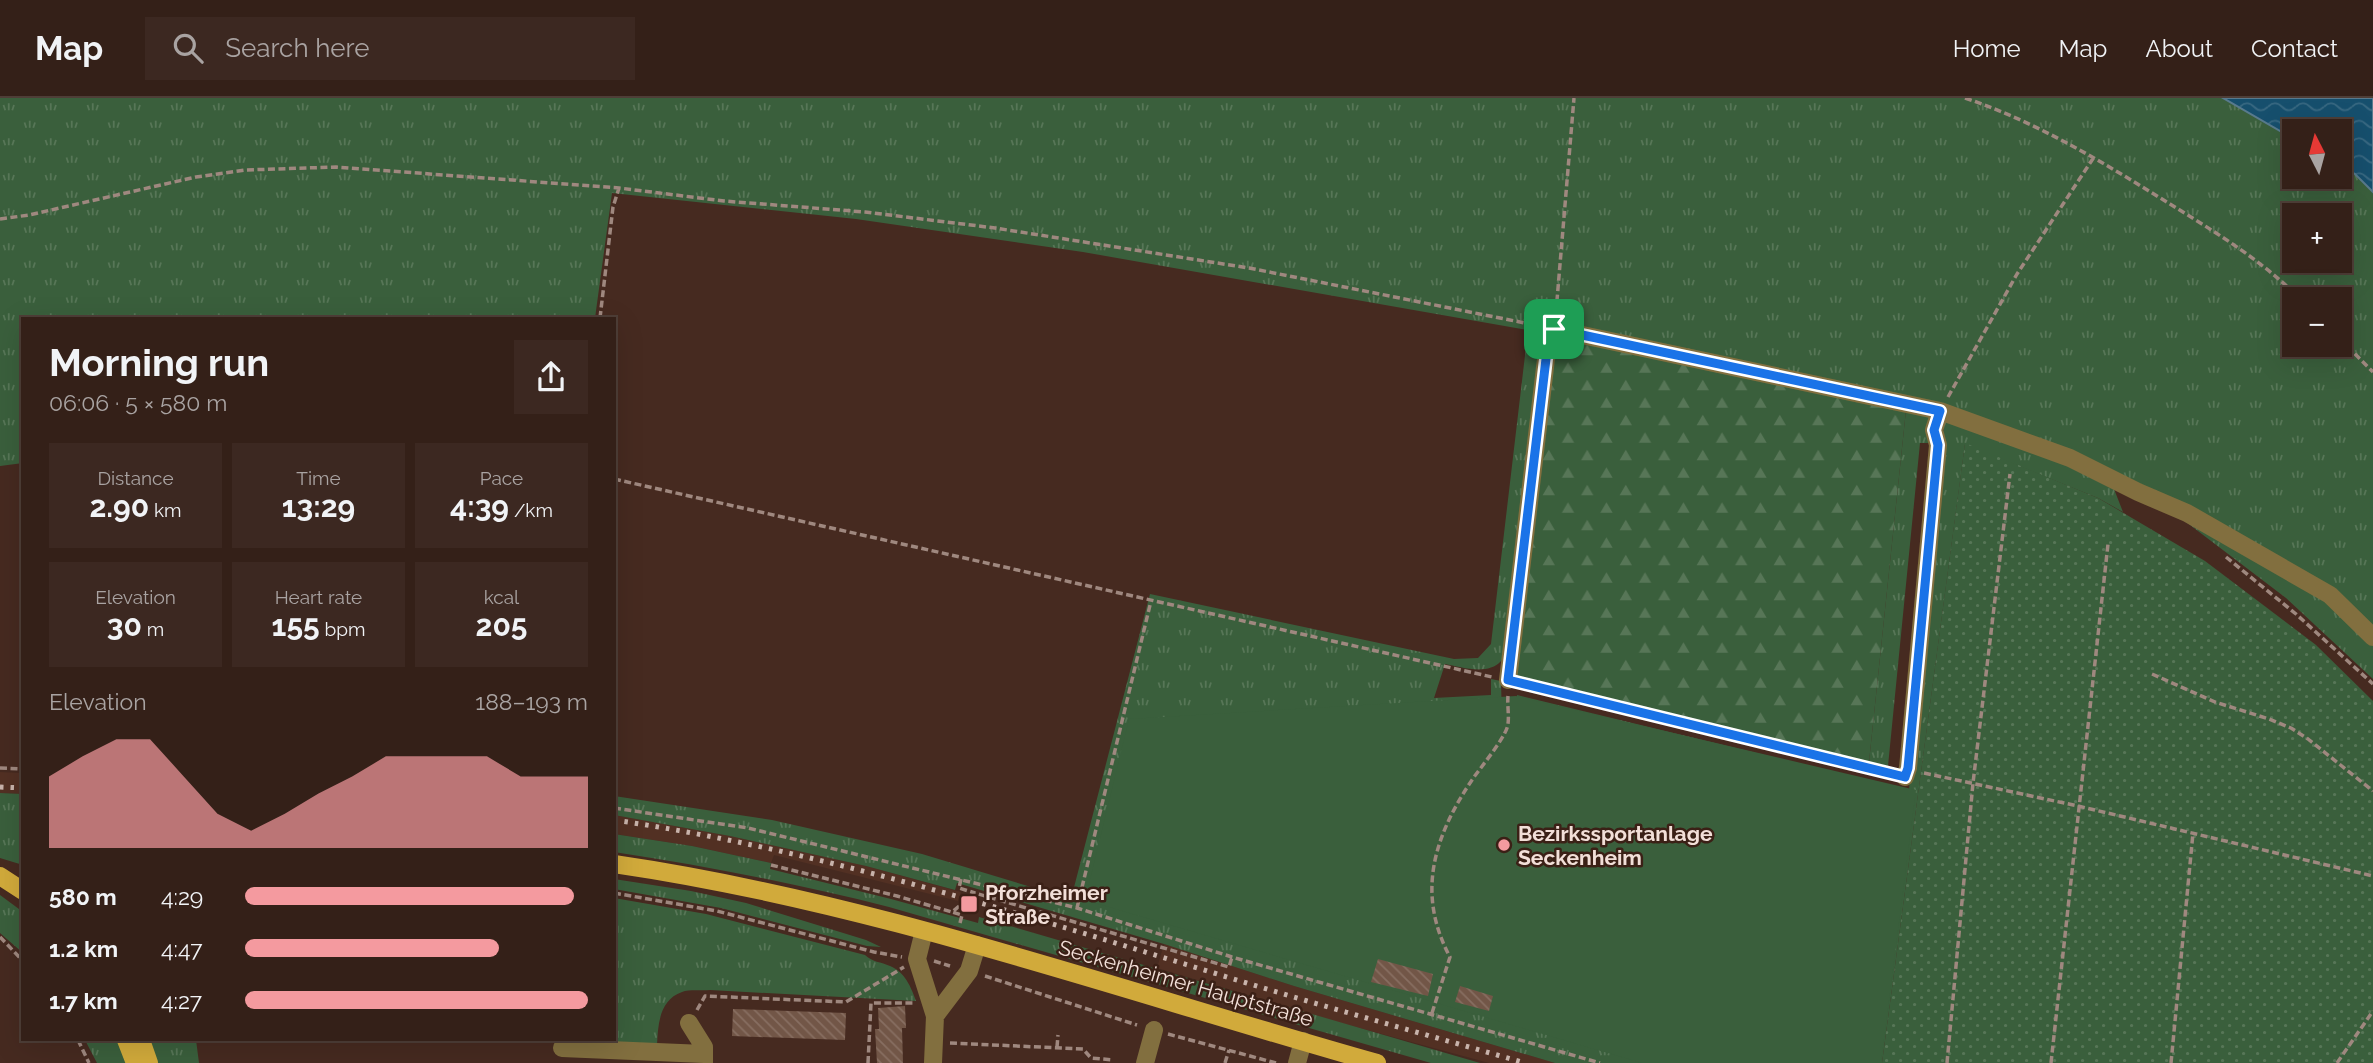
<!DOCTYPE html>
<meta charset="utf-8">
<style>
body{margin:0;font-family:Raleway,sans-serif;background:#3c2821;color:#f1f3f6;height:100vh;display:flex;flex-direction:column;font-size:26px;white-space:nowrap}
*{box-sizing:border-box;margin:0}
p{font-size:23px;color:#a9a3a2}
.icon{flex:none;width:38px;height:38px;fill:none;stroke:currentColor;stroke-width:2;stroke-linecap:round;stroke-linejoin:round}
.map{position:relative;flex:1;overflow:hidden}
.side{position:absolute;left:21px;top:219px;width:595px;height:724px;display:flex;flex-direction:column;background:#342018;border-radius:0px;box-shadow:0 7px 28px #0002,0 0 0 2px #4e3e37}
.side>*{flex:none}
.needle{width:46px;rotate:354deg}
.fabs{position:absolute;left:2282px;top:21px;display:grid;gap:14px}
.fabs a{display:grid;place-items:center;width:70px;height:70px;border-radius:0px;background:#342018;box-shadow:0 7px 28px #0002,0 0 0 2px #4e3e37;font-size:35px}
.pin{position:absolute;display:grid;place-items:center;width:60px;height:60px;color:#fff;margin:-30px;border-radius:14px;box-shadow:0 4px 10px #0006}
.round{display:grid;place-items:center;flex:none;width:74px;height:74px;border-radius:0px;background:#3c2821}
.summary{display:flex;align-items:center;justify-content:space-between;height:119px;padding:0 28px}
h1{font-size:38px;font-weight:700;line-height:52px}
.metrics{display:grid;grid-template-columns:repeat(3,1fr);gap:10px;height:119px;padding:7px 28px}
.metrics div{display:grid;align-content:center;border-radius:0px;background:#3c2821;text-align:center}
.metrics b{font-size:30px;font-weight:700}
.metrics small{font-size:19px;font-weight:400}
.metrics p{font-size:19px}
.chart{height:196px;padding:14px 28px}
.chart p{display:flex;justify-content:space-between}
.chart svg{width:100%;height:126px;margin-top:7px;fill:#f49a9f;opacity:.7}
ul{padding:0 28px;list-style:none;font-size:23px}
li{display:grid;grid-template-columns:112px 84px 1fr;align-items:center;height:52px}
li i{height:18px;border-radius:9px;background:#f49a9f}
header{display:flex;align-items:center;gap:42px;box-sizing:border-box;height:98px;padding:0 35px;background:#342018;border-bottom:2px solid #4e3e37}
header strong{font-size:33px}
nav{display:flex;gap:38px;margin-inline-start:auto;font-size:24px}
.search{width:490px;height:63px;background:#3c2821;display:flex;align-items:center;gap:18px;box-sizing:border-box;padding:0 24px;border-radius:0px;color:#a9a3a2;font-size:26px}
.map>svg:first-child{display:block}
</style>
<header>
<strong>Map</strong>
<div class="search"><svg class="icon" aria-label="search" viewBox="0 0 24 24"><circle cx="10" cy="10" r="6"/><path d="M15 15l6 6"/></svg>Search here</div>
<nav><a>Home</a><a>Map</a><a>About</a><a>Contact</a></nav>
</header>
<div class="map">
<svg width="2373" height="965" viewBox="0 0 2373 965">
<defs>
<pattern id="grass-tufts" width="24" height="20" patternUnits="userSpaceOnUse" patternTransform="scale(1.75)"><rect width="24" height="20" fill="#3a5f3c"/><path d="M3 7l-1-3M5 7V3M7 7l1-3M15 17l-1-3M17 17v-4M19 17l1-3" fill="none" stroke="#577657"/></pattern>
<pattern id="forest-firs" width="22" height="20" patternUnits="userSpaceOnUse" patternTransform="scale(1.75)"><rect width="22" height="20" fill="#3a5f3c"/><path d="M5 1l3.5 6h-7zM16 11l3.5 6h-7z" fill="#577657"/></pattern>
<pattern id="garden-dots" width="8" height="8" patternUnits="userSpaceOnUse" patternTransform="scale(1.75)"><rect width="8" height="8" fill="#3a5f3c"/><path d="M2 2h.1M6 6h.1" fill="none" stroke="#577657" stroke-width="1.8" stroke-linecap="round"/></pattern>
<pattern id="water-waves" width="16" height="10" patternUnits="userSpaceOnUse" patternTransform="scale(1.75)"><rect width="16" height="10" fill="#164f6d"/><path d="M0 5q4-4 8 0t8 0" fill="none" stroke="#386881"/></pattern>
<pattern id="building-back-hatch" width="6" height="6" patternUnits="userSpaceOnUse" patternTransform="scale(1.75)"><rect width="6" height="6" fill="#725647"/><path d="M-1 5l2 2M0 0l6 6M5-1l2 2" fill="none" stroke="#876e61"/></pattern>
</defs>
<rect width="100%" height="100%" fill="#462a20"/>
<path fill="#523023" d="M0 674 23 675V696L0 695Z
M614 717 730 738 866 768 961 794 958 803 774 757 771 765 692 748 614 736Z
M1164 846 1294 888 1555 965H1489L1330 922 1157 870Z"/>
<path fill="url(#grass-tufts)" fill-rule="evenodd" d="M0 0H2223L2294 41V79H2340V67L2355 76 2373 94V531L2301 473 2114 391 2123 414 2098 400 1965 346 1882 965H1781L1516 629 1517 597 1909 692 1944 326 1931 345H1920L1888 668 1869 664 1906 312 1545 235 1508 547C1506 552 1504 559 1501 563 1488 578 1461 569 1445 566L1434 600 1491 597V581L1501 583 1502 625 1773 965H1555L1294 888 1164 846 957 785 955 792 866 768 730 738 614 717V698L772 722 922 756 1071 801 1150 496 1454 561 1478 560 1491 546 1528 232 1083 154 856 121 612 95 595 220H23V365L0 368ZM2294 117H2340V163H2294ZM2294 201H2340V247H2294Z
M2169 411 2313 492 2373 545V581L2286 500Z
M0 695 23 696V767L0 760Z
M614 736 692 748 771 765 770 771 891 801 978 825 979 819 1480 965H1431L889 809C798 786 707 768 614 754Z
M614 781 691 793 746 805 866 842 881 849 867 848 721 810 614 791Z
M0 797 23 814V855L0 835Z
M614 800 706 816 865 857C872 864 881 864 890 868 905 874 911 889 916 903L710 892C702 893 689 891 682 894 659 902 658 927 657 947L559 943V942H614Z
M85 942H119L127 965H97Z
M146 942H196L199 965H154Z"/>
<path fill="url(#forest-firs)" d="M1580 241 1906 312 1869 664 1515 577 1555 251 1563 244Z"/>
<path fill="#3a5f3c" d="M1516 598 1916 692 1881 965H1642L1085 802 1129 621Z"/>
<path fill="url(#garden-dots)" d="M1965 345 2098 400 2205 463 2316 547 2373 603V965H1882Z"/>
<path fill="url(#water-waves)" stroke="#587a8d" stroke-width="2" d="M2223 0H2373V94L2355 76 2340 67V33H2294V41Z"/>
<path fill="url(#building-back-hatch)" d="M1378 861 1433 876 1428 898 1371 884Z
M1460 888 1493 898 1489 913 1455 904Z
M905 908 906 930H902L903 965H877L875 931H879L878 910Z
M733 911 846 915 845 942 732 938Z"/>
<g fill="none" stroke-linecap="round" stroke-linejoin="round">
<path stroke="#9f887f" stroke-width="3.5" stroke-dasharray="7 3.5" stroke-linecap="butt" d="M1965 0C2039 25 2104 65 2170 106 2215 134 2263 163 2300 201
M0 121 29 117 196 79 246 72 336 69 619 90 724 103 865 114 995 130 1249 170 1540 228
M1556 214 1574 0
M600 220 613 109 619 90
M2340 241 2373 274
M1948 299 2017 176 2094 59
M614 381 1492 579
M2226 459 2296 516 2373 586
M2152 576 2215 604 2269 621 2291 630 2308 641 2373 693
M1523 585 1889 676
M0 670 23 671
M1924 675 2078 708 2373 778
M614 710 748 730 1077 810 1232 859 1600 965
M771 767 897 798 952 814
M961 781 959 790 975 795
M614 795 717 813 874 854 902 859
M1077 810 1151 503
M960 825 962 817 952 814 975 795 1229 869 1232 859
M0 839 23 863
M934 863 950 868
M985 878 1137 927
M697 912 705 898 846 904 904 869
M1432 915 1450 859C1415 794 1435 736 1474 679 1482 668 1503 642 1507 630 1510 622 1507 608 1508 598
M1168 936 1276 965
M78 942 89 965
M950 945 1083 951 1091 960 1113 962
M1057 949 1058 937
M868 965 871 905H915
M1225 965 1229 952
M1947 965 1973 685 2010 376
M2051 965 2108 446
M2171 965 2193 735
M2337 965 2373 913"/>
<path stroke="#826f3f" stroke-width="18" d="M1508 582 1546 261 1554 231 1940 313 2070 360 2138 394 2187 415 2330 497 2373 539
M1905 679 1908 670 1938 347 1934 332 1940 313
M924 833 917 861 935 918 933 965
M935 918 969 873 977 847
M689 925 704 949V965
M562 950 704 956
M1145 965 1154 932
M1297 965 1303 943"/>
<path stroke="#d1aa3b" stroke-width="18" d="M614 766C875 804 1124 894 1377 965
M0 778 23 793
M126 942 135 965
M141 942 149 965"/>
<path stroke="#c8b3ab" stroke-width="5" stroke-dasharray="3.5 7" stroke-linecap="butt" d="M0 689 23 690
M614 722C819 752 1017 815 1214 875 1317 907 1421 935 1525 965"/>
</g>
<g fill="none" stroke-linecap="round" stroke-linejoin="round">
<g stroke="#fff" stroke-width="14">
<path id="route" d="M1554 231 1940 313 1934 332 1938 347 1908 670 1905 679 1508 582 1546 261Z"/>
</g>
<use href="#route" stroke="#1a73e8" stroke-width="9"/>
</g>
<g fill="#f49a9f" stroke="#3b2016" stroke-width="2.5">
<circle cx="1504" cy="747" r="7"/>
<rect x="960" y="797" width="18" height="18" rx="3.5"/>
</g>
<g text-anchor="middle" dominant-baseline="central" stroke-width="5" stroke-linejoin="round" paint-order="stroke">
<g font-size="21" font-weight="bold" fill="#f2dfd8" stroke="#3b2016" text-anchor="start">
<text x="1518" y="735">Bezirkssportanlage<tspan x="1518" dy="24">Seckenheim</tspan></text>
<text x="985" y="794">Pforzheimer<tspan x="985" dy="24">Straße</tspan></text>
</g>
<g font-size="21" fill="#f2dfd8" stroke="#3b2016">
<text transform="translate(1186 885) rotate(16)">Seckenheimer Hauptstraße</text>
</g>
</g>
</svg>
<div class="fabs">
<a><svg class="needle" viewBox="-14 -14 28 28"><path d="M0-13l5 13h-10z" fill="#e53935"/><path d="M0 13l5-13h-10z" fill="#a9a3a2"/></svg></a>
<a>+</a>
<a>−</a>
</div>
<div class="pin" style="left:1554px;top:231px;background:#1e9e55"><svg class="icon" aria-label="arrive" viewBox="0 0 24 24"><path d="M6 21V4h12l-3 4 3 4H6"/></svg></div>
<section class="side">
<div class="summary"><div><h1>Morning run</h1><p>06:06 · 5 × 580 m</p></div><a class="round"><svg class="icon" aria-label="share" viewBox="0 0 24 24"><path d="M12 15V3M7 8l5-5 5 5M5 13v7h14v-7"/></svg></a></div>
<div class="metrics">
<div><p>Distance</p><b>2.90<small> km</small></b></div>
<div><p>Time</p><b>13:29</b></div>
<div><p>Pace</p><b>4:39<small> /km</small></b></div>
</div>
<div class="metrics">
<div><p>Elevation</p><b>30<small> m</small></b></div>
<div><p>Heart rate</p><b>155<small> bpm</small></b></div>
<div><p>kcal</p><b>205</b></div>
</div>
<div class="chart"><p><span>Elevation</span>188–193 m</p>
<svg viewBox="0 0 160 44" preserveAspectRatio="none"><path d="M0 44V19L10 12L20 6L30 6L40 19L50 32L60 38L70 32L80 25L90 19L100 12L110 12L120 12L130 12L140 19L150 19L160 19V44z"/></svg>
</div>
<ul>
<li><b>580 m</b>4:29<i style="width:96%"></i></li>
<li><b>1.2 km</b>4:47<i style="width:74%"></i></li>
<li><b>1.7 km</b>4:27<i style="width:100%"></i></li>
</ul>
</section>
</div>
